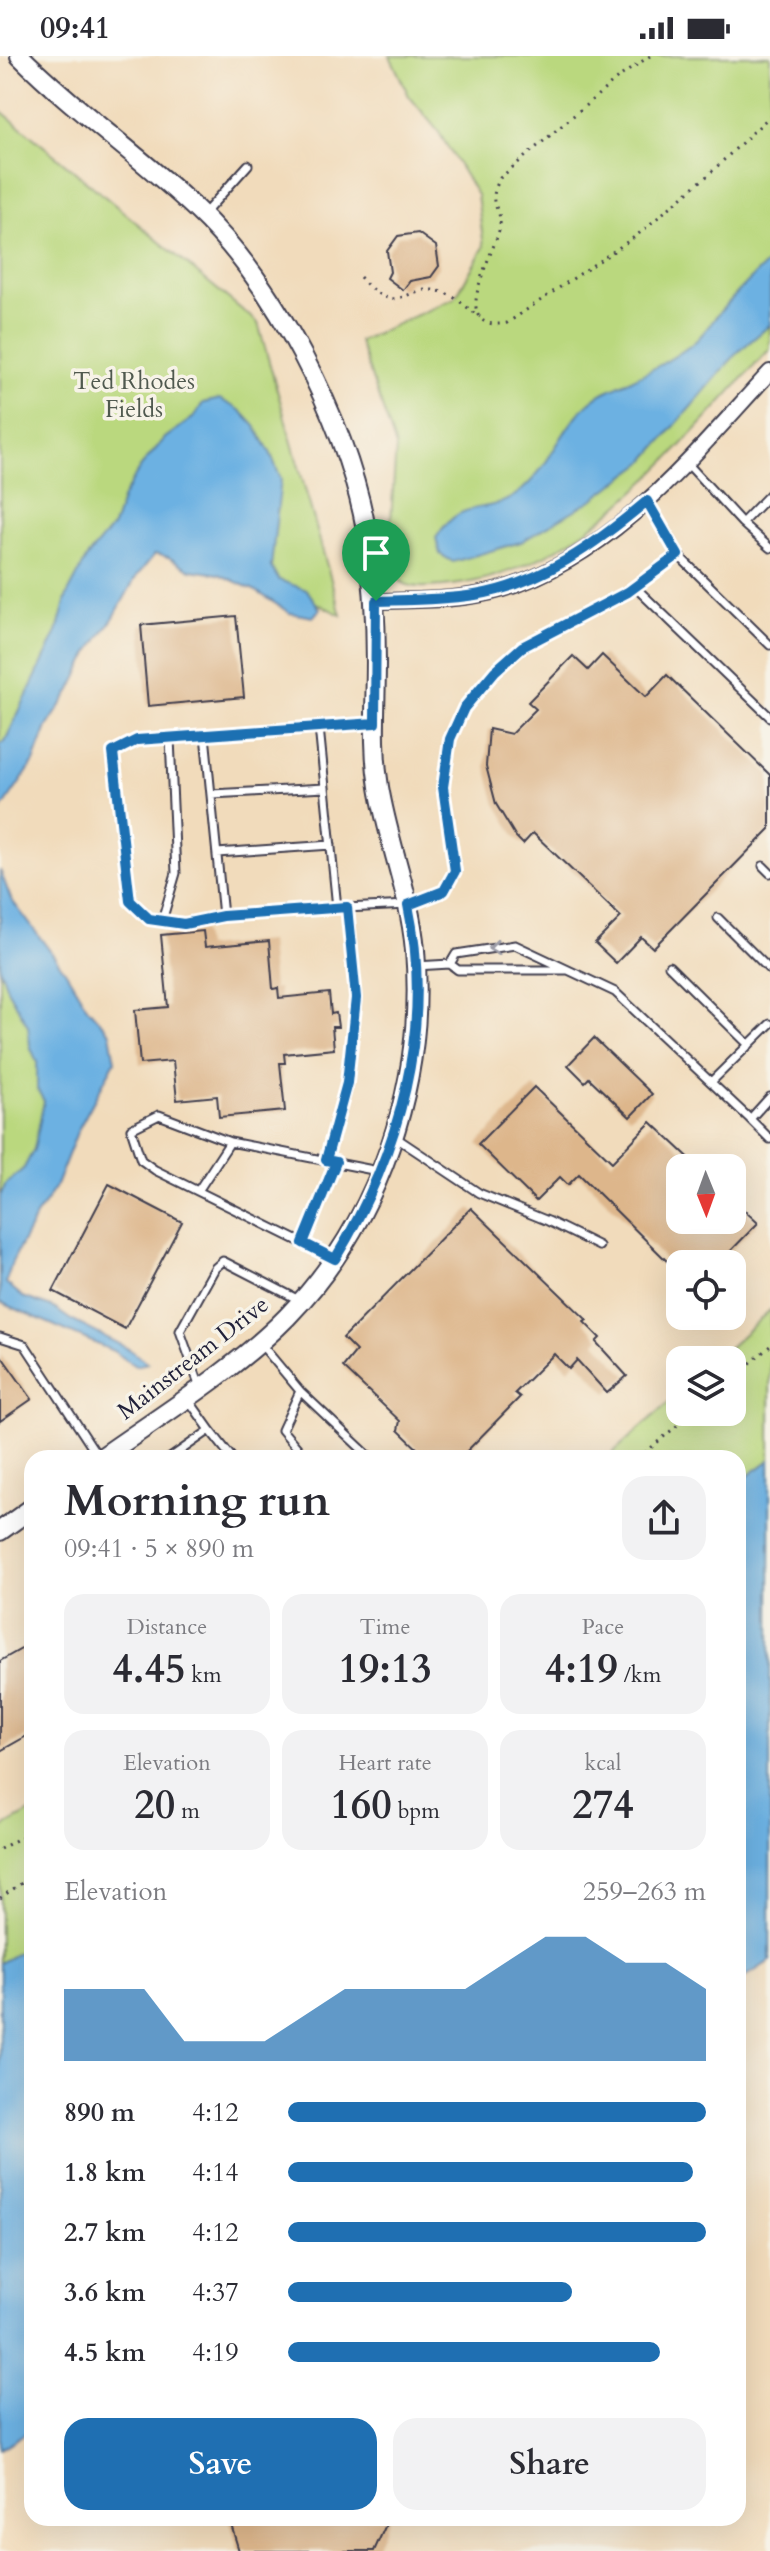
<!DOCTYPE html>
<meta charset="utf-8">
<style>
body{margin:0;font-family:Cardo,serif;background:#f2f2f3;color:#2b2b33;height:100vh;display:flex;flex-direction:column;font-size:30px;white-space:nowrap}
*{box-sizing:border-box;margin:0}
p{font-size:26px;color:#7c7c81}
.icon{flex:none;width:44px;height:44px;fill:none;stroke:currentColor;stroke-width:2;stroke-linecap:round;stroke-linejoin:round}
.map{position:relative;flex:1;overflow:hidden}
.drawer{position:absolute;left:24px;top:1394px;width:722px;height:1076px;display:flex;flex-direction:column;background:#fff;border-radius:24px;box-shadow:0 8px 32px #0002}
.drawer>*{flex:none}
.needle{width:52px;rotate:179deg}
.fabs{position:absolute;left:666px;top:1098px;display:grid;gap:16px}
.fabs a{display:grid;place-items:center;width:80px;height:80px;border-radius:16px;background:#fff;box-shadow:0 8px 32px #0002;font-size:40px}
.pin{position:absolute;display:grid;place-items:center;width:68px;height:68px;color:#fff;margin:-82px -34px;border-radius:50% 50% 50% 0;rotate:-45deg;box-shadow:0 0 8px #0007}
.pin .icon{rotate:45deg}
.round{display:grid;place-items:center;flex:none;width:84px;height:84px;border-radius:24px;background:#f2f2f3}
.overview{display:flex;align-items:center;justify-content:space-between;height:136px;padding:0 40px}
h1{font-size:44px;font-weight:600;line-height:60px}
.figures{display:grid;grid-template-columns:repeat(3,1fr);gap:12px;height:136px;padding:8px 40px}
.figures div{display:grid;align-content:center;border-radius:20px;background:#f2f2f3;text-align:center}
.figures b{font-size:40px;font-weight:600}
.figures small{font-size:22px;font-weight:400}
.figures p{font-size:22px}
.chart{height:224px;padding:16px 40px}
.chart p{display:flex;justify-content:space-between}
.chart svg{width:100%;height:144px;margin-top:8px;fill:#1f6fb2;opacity:.7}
.primary-button{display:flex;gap:16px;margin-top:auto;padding:16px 40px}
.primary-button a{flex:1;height:92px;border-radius:24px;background:#1f6fb2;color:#fff;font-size:32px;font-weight:600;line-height:92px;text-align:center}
.primary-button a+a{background:#f2f2f3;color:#2b2b33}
ul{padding:0 40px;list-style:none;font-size:26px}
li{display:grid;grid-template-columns:128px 96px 1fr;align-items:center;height:60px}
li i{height:20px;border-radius:10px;background:#1f6fb2}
.status{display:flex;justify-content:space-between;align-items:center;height:56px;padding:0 40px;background:#fff;direction:ltr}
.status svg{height:22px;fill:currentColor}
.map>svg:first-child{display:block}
</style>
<div class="status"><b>09:41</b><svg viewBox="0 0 49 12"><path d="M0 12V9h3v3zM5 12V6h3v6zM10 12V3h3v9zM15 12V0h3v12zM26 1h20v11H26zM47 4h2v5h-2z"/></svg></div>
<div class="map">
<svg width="770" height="2495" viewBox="0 0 770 2495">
<rect width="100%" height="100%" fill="#f7f3e8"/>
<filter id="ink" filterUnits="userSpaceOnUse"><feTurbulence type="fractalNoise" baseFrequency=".0125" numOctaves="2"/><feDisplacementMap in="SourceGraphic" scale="16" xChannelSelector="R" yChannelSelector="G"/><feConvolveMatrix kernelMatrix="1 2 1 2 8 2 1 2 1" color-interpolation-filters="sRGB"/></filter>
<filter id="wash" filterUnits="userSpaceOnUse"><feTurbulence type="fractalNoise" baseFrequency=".006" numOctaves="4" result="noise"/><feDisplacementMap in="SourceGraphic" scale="32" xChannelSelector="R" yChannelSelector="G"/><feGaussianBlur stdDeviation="1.8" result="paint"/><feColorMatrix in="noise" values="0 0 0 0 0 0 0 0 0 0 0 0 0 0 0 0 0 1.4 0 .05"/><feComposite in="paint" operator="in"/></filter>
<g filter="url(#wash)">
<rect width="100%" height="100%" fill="#f1dbbb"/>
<path fill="#bad87e" stroke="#6e7d5c" stroke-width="2" d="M390 0H770V293C679 389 586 518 443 530 416 532 400 535 388 507L396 391 359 285 455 242 484 191 477 139 438 75 409 40Z
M0 54 258 267 341 559 160 471 0 717Z
M0 853 91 998 0 1197Z
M770 1254V1404L738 1427V1402H607L680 1336V1356H732V1304H715Z
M32 1755V1888L0 1907V1773Z"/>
<path fill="#6cb1e2" stroke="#476a8e" stroke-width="2" d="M770 205V269L737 297 643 407 595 442 521 486 453 506 440 498 436 482C463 438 485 462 518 437 550 413 560 372 590 346 600 336 614 332 627 326 649 315 671 304 691 289 702 281 710 268 719 257 735 239 751 221 770 205Z
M220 343 241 355 255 370 270 396 281 423 271 511 279 524 307 534 320 553 313 561 290 557 256 535 219 518 191 514 168 501 155 498 136 521 114 561 89 597 71 634 47 671 34 706 0 756V689L5 685 57 576 67 539 87 501 113 470 123 441 141 410 165 382 194 361 203 347Z
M0 814 11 843 66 916 87 951 110 977 115 1005 78 1074 55 1132 36 1160 12 1206 6 1227 23 1241 54 1252 71 1264 129 1293 148 1307 135 1310 113 1295 0 1246V1140L5 1129 24 1112 34 1093 44 1045 37 1033V1006L30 990 28 970 8 935 0 912Z
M770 1404V1905L738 1926V1427Z
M32 1888V2373L0 2393V1907Z"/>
<g id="blocks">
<path fill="#ddb68b" d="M418 177 436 190 439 210 431 221 410 225 403 234 387 222 390 216 387 195 398 180Z
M236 560 244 641 148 650 141 569Z
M602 599 646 641 667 619 770 719V773L653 892 641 881 616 907 595 887 621 861 533 777 523 788 516 781 496 748 486 710 489 673 511 678 536 653 528 646 573 600 588 614Z
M203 875 205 891 269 885 273 933 278 932 279 942 329 937 331 958 336 957 338 971H332L334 993 284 998 285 1007H280L285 1055 219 1061 217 1040 177 1044 173 1005 140 1008 135 954 168 951 161 879Z
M594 982 652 1038 630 1061 589 1022 585 1026 568 1009Z
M534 1031 612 1106 651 1066 700 1112H680V1164H732V1143L758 1167 718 1208H680V1218L579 1118 568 1129 560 1121 536 1145 478 1088Z
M109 1128 182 1166 125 1273 53 1235Z
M471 1152 587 1264 584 1266 600 1282 596 1286 627 1320 607 1337 577 1304 569 1313 554 1298 515 1337 520 1341 460 1402H427L398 1374 400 1365 343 1311 356 1295 343 1282Z
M0 1298 32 1343 0 1365Z
M32 1587V1677L0 1695V1605Z
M229 2462H389L374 2495H239Z"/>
</g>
</g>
<g filter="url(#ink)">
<use href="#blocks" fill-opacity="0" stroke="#413e4e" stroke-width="2"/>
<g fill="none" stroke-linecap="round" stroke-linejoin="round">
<g stroke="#413e4e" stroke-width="11">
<path id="service" d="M204 158 248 109
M686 406 742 467
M770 438 742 467 770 492
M678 499 770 589
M635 531 770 661
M374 667 137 684 113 696 130 845 149 863 184 868 212 861 283 855 408 849 444 835 455 815 443 731 450 683 464 652 495 615 522 591 628 536 678 499 647 445
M319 671 337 852
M205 679 223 860
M211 738 325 732
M217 797 331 789
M763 810 770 817
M718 862 770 914
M162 865 176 817 170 682
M416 910 450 908
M669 910 749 989
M567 914H458L450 908 456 898 515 889 615 936 750 1063 770 1041
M712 1025 770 968
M750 1063 770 1083
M395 1081 479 1137 548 1165 599 1190
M326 1104 347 1027 356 942 347 851
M198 1135 230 1086
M303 1187 336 1106
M333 1202 155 1114 141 1104 131 1073 159 1059 230 1086 378 1115
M0 1281 25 1289 99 1402
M260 1287 300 1335 371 1402
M200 1331 180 1275 215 1212 223 1205 299 1244
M300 1335 282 1374 306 1402
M210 1374 232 1402
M170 1402 210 1374 188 1343"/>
</g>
<g stroke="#413e4e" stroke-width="18">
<path id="minor" d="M376 545C418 544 462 545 503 533 615 499 693 399 770 316"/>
</g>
<g stroke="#413e4e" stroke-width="22">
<path id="tertiary" d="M20 0C75 55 139 99 196 153 276 228 346 366 366 473 373 517 376 561 376 606 376 648 372 689 379 731 388 786 410 838 415 894 426 1026 380 1165 287 1261 236 1313 162 1359 101 1402
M0 1475 32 1452"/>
</g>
<path stroke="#413e4e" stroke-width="3" stroke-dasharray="2 6" stroke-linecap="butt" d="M650 0 619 21 500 122C485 153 502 147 500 170 497 194 443 278 507 267L636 180 707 120 770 60
M360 221C398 265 405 227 438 235 455 238 466 252 480 261
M732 1323 770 1290
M639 1402 693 1356
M0 1793 32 1775
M0 1842 32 1820"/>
<use href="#service" stroke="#fff" stroke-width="7"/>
<use href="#minor" stroke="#fff" stroke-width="14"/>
<use href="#tertiary" stroke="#fff" stroke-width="18"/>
</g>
<defs><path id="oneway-chevron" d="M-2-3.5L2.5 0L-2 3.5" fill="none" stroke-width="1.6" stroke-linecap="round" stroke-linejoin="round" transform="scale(2)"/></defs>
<use stroke="#9c9ca7" href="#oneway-chevron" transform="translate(494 892) rotate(172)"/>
</g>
<g fill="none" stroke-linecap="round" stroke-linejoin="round" filter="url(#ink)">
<g stroke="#fff" stroke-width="16">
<path id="route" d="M647 445 678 499 628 536 522 591 495 615 464 652 450 683 443 731 455 815 444 835 408 849C434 972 400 1097 335 1203L303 1187 336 1106 326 1104 347 1027 356 942 347 851 223 860 184 868 149 863 130 845 113 696 137 684 375 667 376 545C409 544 442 544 475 539 542 528 597 487 647 445Z"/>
</g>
<use href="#route" stroke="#1f6fb2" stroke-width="10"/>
</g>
<g text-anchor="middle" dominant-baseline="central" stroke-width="7" stroke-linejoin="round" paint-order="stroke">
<g font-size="24" fill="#50594f" stroke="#f7f3e8">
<text x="134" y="325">Ted Rhodes<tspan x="134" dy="28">Fields</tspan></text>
</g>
<g font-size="24" fill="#22223b" stroke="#f7f3e8">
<text transform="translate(193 1302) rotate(-38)">Mainstream Drive</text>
</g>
</g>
</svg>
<div class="fabs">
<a><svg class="needle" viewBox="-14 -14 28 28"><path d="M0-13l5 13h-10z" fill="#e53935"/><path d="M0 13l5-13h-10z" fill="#7c7c81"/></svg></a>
<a><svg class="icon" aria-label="locate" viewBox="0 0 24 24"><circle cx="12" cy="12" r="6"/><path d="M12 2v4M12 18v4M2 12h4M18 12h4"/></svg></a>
<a><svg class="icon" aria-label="layers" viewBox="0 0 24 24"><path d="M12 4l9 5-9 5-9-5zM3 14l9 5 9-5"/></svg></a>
</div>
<div class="pin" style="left:376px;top:545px;background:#1e9e55"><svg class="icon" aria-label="arrive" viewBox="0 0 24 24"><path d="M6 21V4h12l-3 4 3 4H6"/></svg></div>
<section class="drawer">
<div class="overview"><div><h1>Morning run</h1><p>09:41 · 5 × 890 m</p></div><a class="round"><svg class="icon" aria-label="share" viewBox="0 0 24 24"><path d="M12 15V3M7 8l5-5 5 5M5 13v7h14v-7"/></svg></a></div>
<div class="figures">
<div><p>Distance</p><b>4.45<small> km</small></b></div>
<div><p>Time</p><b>19:13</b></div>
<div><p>Pace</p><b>4:19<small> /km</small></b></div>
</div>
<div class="figures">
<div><p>Elevation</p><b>20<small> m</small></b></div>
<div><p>Heart rate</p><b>160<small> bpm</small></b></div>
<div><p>kcal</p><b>274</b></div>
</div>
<div class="chart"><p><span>Elevation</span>259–263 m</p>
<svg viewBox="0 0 160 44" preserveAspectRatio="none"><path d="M0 44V22L10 22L20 22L30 38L40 38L50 38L60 30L70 22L80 22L90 22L100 22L110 14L120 6L130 6L140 14L150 14L160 22V44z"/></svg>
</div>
<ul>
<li><b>890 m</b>4:12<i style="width:100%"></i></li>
<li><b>1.8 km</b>4:14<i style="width:97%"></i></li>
<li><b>2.7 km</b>4:12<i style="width:100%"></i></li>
<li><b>3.6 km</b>4:37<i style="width:68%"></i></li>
<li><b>4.5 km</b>4:19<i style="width:89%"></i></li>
</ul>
<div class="primary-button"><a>Save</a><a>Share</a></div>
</section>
</div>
